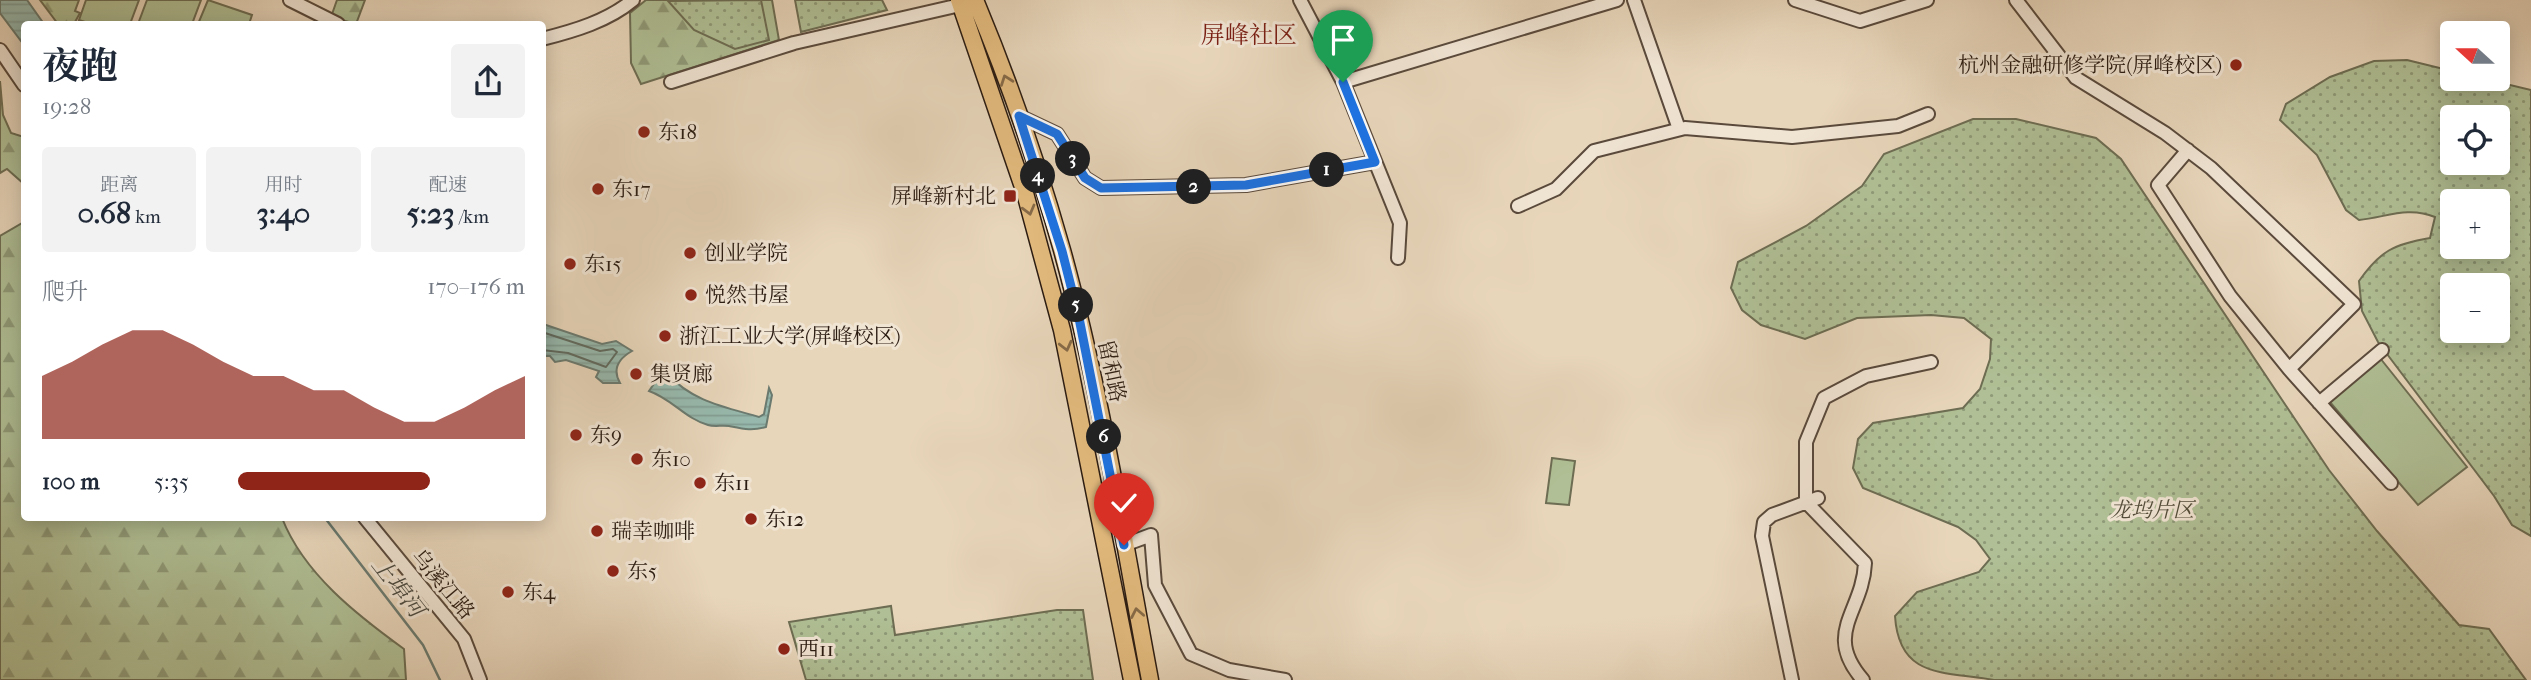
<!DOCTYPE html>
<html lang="zh">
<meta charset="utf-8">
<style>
body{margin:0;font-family:"IM FELL French Canon","Noto Serif SC",serif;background:#f2f2f3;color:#1f2937;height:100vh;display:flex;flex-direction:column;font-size:26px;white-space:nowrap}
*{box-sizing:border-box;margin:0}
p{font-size:23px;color:#747a83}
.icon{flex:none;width:38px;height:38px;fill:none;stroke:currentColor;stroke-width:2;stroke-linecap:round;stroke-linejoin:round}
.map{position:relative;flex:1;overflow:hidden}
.details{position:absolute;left:21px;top:21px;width:525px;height:500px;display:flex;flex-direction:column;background:#fff;border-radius:7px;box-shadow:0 4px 18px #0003}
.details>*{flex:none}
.needle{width:46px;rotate:291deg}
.fabs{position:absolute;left:2440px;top:21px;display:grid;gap:14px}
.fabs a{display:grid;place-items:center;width:70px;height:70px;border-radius:7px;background:#fff;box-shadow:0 4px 18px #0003;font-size:35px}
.pin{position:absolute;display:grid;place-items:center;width:60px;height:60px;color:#fff;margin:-72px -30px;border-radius:50% 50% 50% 0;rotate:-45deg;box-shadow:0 0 7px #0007}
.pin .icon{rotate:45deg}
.km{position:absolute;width:35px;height:35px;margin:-18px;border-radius:50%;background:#222;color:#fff;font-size:19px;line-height:35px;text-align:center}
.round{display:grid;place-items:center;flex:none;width:74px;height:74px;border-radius:7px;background:#f2f2f3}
.overview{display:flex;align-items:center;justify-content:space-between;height:119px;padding:0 21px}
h1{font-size:38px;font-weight:700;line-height:52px}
.figures{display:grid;grid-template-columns:repeat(3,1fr);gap:10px;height:119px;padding:7px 21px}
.figures div{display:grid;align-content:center;border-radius:7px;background:#f2f2f3;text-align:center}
.figures b{font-size:30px;font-weight:700}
.figures small{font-size:19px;font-weight:400}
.figures p{font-size:19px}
.chart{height:196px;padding:14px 21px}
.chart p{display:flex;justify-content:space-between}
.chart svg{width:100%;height:126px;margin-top:7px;fill:#8f2418;opacity:.7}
ul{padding:0 21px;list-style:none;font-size:23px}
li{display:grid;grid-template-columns:112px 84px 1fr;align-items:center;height:52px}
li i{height:18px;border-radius:9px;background:#8f2418}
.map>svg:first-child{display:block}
</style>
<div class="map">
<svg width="2531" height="680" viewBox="0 0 2531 680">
<defs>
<pattern id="forest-firs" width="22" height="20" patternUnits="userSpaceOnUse" patternTransform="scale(1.75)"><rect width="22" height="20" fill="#b0bf95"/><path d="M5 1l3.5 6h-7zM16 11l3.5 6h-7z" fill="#8f9a78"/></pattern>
<pattern id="park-dots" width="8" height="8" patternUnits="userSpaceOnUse" patternTransform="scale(1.75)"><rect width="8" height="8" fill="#b0bf95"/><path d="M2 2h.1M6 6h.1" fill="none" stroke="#8f9a78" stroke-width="1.8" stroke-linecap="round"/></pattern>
<pattern id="water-rules" width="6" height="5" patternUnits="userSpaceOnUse" patternTransform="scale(1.75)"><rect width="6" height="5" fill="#97b9ad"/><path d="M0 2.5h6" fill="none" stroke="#829e94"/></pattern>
</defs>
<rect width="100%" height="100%" fill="#e8d6bb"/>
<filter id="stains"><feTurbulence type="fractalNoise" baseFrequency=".00286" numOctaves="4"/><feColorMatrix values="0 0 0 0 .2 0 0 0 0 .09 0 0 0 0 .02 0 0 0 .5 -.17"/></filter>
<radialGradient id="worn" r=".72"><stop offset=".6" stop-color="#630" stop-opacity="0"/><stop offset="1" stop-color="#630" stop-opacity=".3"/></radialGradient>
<path fill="url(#forest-firs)" stroke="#6d6d53" stroke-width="2" d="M40 0H79L75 11 80 13 75 22 80 24H58Z
M337 0H365L356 24 331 17Z
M646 0H772L779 40 641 84 631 63 630 13Z
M0 81 3 115 11 133 24 137V184L7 169 0 173Z
M24 222V518H282C304 574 357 615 404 649L406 680H0V236Z"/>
<path fill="url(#park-dots)" stroke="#6d6d53" stroke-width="2" fill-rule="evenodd" d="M761 0 769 40 735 49 694 30 668 1Z
M795 0H882L887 10 801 32Z
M2407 60 2452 71V79H2485L2531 90V536L2512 525 2494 496 2378 342 2362 311 2359 281C2380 251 2394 244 2430 238L2435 217C2408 206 2387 217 2359 220L2346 210 2317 155 2280 120 2286 104 2330 77 2374 61ZM2452 117H2497V163H2452ZM2452 201H2497V247H2452ZM2452 285H2497V331H2452Z
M1973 119H2016L2096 138 2121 159 2329 470 2377 531 2459 625 2489 629 2526 680H1994C1946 671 1899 680 1895 616L1917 592 1979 572 1990 559 1976 540 1958 527 1863 488 1853 468 1858 439 1873 423 1963 408 1980 389 1990 359 1991 339 1964 318 1931 315 1857 318 1805 339 1761 325 1742 310 1731 288 1738 262 1806 226 1862 186 1884 154Z
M891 606 895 635 1057 610H1083L1093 680H806L789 622Z"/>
<path fill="#b0bf95" stroke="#6d6d53" stroke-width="2" d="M86 0H139L130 24H91L79 20Z
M147 0H201L192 24H138Z
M208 0 252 15 249 24H198Z
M2380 358 2467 467 2418 505 2329 401Z
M1552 458 1575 461 1569 505 1546 503Z"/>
<path fill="url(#water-rules)" stroke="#6b7a6f" stroke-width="2" d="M0 0H27L44 24H24V45L0 13Z
M543 324 602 344 616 341 632 351C618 359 612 369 620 383H603L596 377 599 371 566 360 555 362 550 356H543Z
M656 366 660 373 668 374C691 401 725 407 759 417L764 414 769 388 772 395 766 427C752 431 744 429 729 426 722 425 714 427 708 425 686 419 672 399 649 391L656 381Z"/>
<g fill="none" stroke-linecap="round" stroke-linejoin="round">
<path stroke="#606a5f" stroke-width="2" d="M542 332 600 351 613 349 617 352 606 367 568 353 542 350"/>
<path stroke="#6b7a6f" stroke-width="2.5" d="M325 518 423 645 440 680"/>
<g stroke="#5a4a3c" stroke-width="16">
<path id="minor" d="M290 0 338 24
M1300 0 1343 82 1400 223 1398 258
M1634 0 1679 129
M1795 0 1860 21 1927 0
M2016 0 2076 78 2165 133 2211 168 2354 304 2289 369
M542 39C574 31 608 21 633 0
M0 50 24 85
M671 82 794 43 969 3
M1343 82 1617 0
M1019 116 1057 134 1085 178 1101 188 1246 185 1375 162
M2188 150 2158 185 2230 296 2289 369 2391 483
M1518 206 1556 189 1594 151 1685 128 1792 137 1898 126 1928 114
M2319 403 2382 350
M365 518 464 639 480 680
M1124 545 1151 535 1155 585 1191 654 1229 670 1285 680
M1792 680 1762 536 1764 522 1772 515 1818 498
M1863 680C1822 633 1863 612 1865 563L1806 502V442L1824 398 1866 376 1931 362"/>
</g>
<g stroke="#2a1b11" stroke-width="19">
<path id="major" d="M959 0 1025 193 1062 330 1132 680
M975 0C1009 81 1038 165 1062 250 1101 391 1123 537 1150 680"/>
</g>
<use href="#minor" stroke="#f0e4d3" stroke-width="12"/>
<use href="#major" stroke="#e4bb7e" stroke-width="16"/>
</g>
<defs><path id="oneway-chevron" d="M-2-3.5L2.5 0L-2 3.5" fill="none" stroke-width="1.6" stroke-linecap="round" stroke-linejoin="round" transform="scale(1.75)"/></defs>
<g stroke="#876b48">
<use href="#oneway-chevron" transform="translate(1006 80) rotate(-110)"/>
<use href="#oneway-chevron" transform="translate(1029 210) rotate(75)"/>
<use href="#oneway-chevron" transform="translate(1066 346) rotate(76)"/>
<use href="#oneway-chevron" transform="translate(1137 613) rotate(-101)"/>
</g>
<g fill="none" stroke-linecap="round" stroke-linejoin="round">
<g stroke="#fff" stroke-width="14">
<path id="route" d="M1124 545 1079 318 1062 251 1019 116 1057 134 1085 178 1101 188 1246 185 1375 162 1343 82"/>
</g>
<use href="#route" stroke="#1a73e8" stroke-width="9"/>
</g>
<g fill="#8f2418" stroke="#f0e4d3" stroke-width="2.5">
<circle cx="2236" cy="65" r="7"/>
<circle cx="644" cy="132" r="7"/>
<circle cx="598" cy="189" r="7"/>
<rect x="1003" y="189" width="14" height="14" rx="3.5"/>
<circle cx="690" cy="253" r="7"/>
<circle cx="570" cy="264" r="7"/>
<circle cx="691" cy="295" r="7"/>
<circle cx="665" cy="336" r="7"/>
<circle cx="636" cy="374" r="7"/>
<circle cx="576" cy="435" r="7"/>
<circle cx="637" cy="459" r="7"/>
<circle cx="700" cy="483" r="7"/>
<circle cx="751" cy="519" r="7"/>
<circle cx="597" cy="531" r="7"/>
<circle cx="613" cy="571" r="7"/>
<circle cx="508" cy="592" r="7"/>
<circle cx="784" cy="649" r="7"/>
</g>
<g text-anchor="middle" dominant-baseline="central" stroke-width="6" stroke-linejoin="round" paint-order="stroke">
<g font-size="21" fill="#2a1b11" stroke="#f0e4d3" text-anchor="start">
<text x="2222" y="65" text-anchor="end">杭州金融研修学院(屏峰校区)</text>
<text x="658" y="132">东18</text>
<text x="612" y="189">东17</text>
<text x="996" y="196" text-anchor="end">屏峰新村北</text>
<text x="704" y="253">创业学院</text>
<text x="584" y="264">东15</text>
<text x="705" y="295">悦然书屋</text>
<text x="679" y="336">浙江工业大学(屏峰校区)</text>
<text x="650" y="374">集贤廊</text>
<text x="590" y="435">东9</text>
<text x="651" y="459">东10</text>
<text x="714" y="483">东11</text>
<text x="765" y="519">东12</text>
<text x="611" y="531">瑞幸咖啡</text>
<text x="627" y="571">东5</text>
<text x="522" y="592">东4</text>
<text x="798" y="649">西11</text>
</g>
<g font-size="21" fill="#2a1b11" stroke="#f0e4d3">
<text transform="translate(1112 371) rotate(78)">留和路</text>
<text transform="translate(443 584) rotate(50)">乌溪江路</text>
</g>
<g font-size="21" font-style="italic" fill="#524c39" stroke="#f0e4d3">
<text x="2152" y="510">龙坞片区</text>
</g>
<g font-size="23" font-style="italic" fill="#4b4a40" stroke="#f0e4d3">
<text transform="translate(398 587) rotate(52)">上埠河</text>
</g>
<g font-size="24" fill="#7a1f14" stroke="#f0e4d3">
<text x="1249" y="35">屏峰社区</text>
</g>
</g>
<rect width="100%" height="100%" filter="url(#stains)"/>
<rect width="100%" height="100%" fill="url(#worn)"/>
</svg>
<div class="fabs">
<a><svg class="needle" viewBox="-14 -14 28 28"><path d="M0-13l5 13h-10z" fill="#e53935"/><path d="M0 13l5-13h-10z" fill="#747a83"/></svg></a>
<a><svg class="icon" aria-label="locate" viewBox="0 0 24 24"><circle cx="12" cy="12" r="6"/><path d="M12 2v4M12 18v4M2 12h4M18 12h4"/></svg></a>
<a>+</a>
<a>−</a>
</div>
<div class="pin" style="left:1343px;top:82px;background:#1e9e55"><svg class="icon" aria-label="arrive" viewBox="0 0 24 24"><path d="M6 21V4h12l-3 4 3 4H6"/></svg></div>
<div class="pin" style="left:1124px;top:545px;background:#d93025"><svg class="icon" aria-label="check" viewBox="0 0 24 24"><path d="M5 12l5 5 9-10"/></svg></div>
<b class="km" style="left:1327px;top:170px">1</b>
<b class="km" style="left:1194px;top:187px">2</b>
<b class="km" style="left:1073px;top:159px">3</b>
<b class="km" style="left:1038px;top:176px">4</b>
<b class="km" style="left:1076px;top:305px">5</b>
<b class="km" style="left:1104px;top:437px">6</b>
<section class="details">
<div class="overview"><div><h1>夜跑</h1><p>19:28</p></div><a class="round"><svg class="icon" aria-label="share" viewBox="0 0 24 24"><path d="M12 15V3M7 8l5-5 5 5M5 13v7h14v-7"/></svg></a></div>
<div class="figures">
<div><p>距离</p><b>0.68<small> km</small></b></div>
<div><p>用时</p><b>3:40</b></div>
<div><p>配速</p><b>5:23<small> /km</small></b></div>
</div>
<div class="chart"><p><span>爬升</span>170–176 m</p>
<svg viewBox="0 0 160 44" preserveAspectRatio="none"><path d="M0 44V22L10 17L20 11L30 6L40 6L50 11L60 17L70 22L80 22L90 27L100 27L110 33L120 38L130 38L140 33L150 27L160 22V44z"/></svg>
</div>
<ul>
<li><b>100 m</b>5:35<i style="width:67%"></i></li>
</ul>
</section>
</div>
